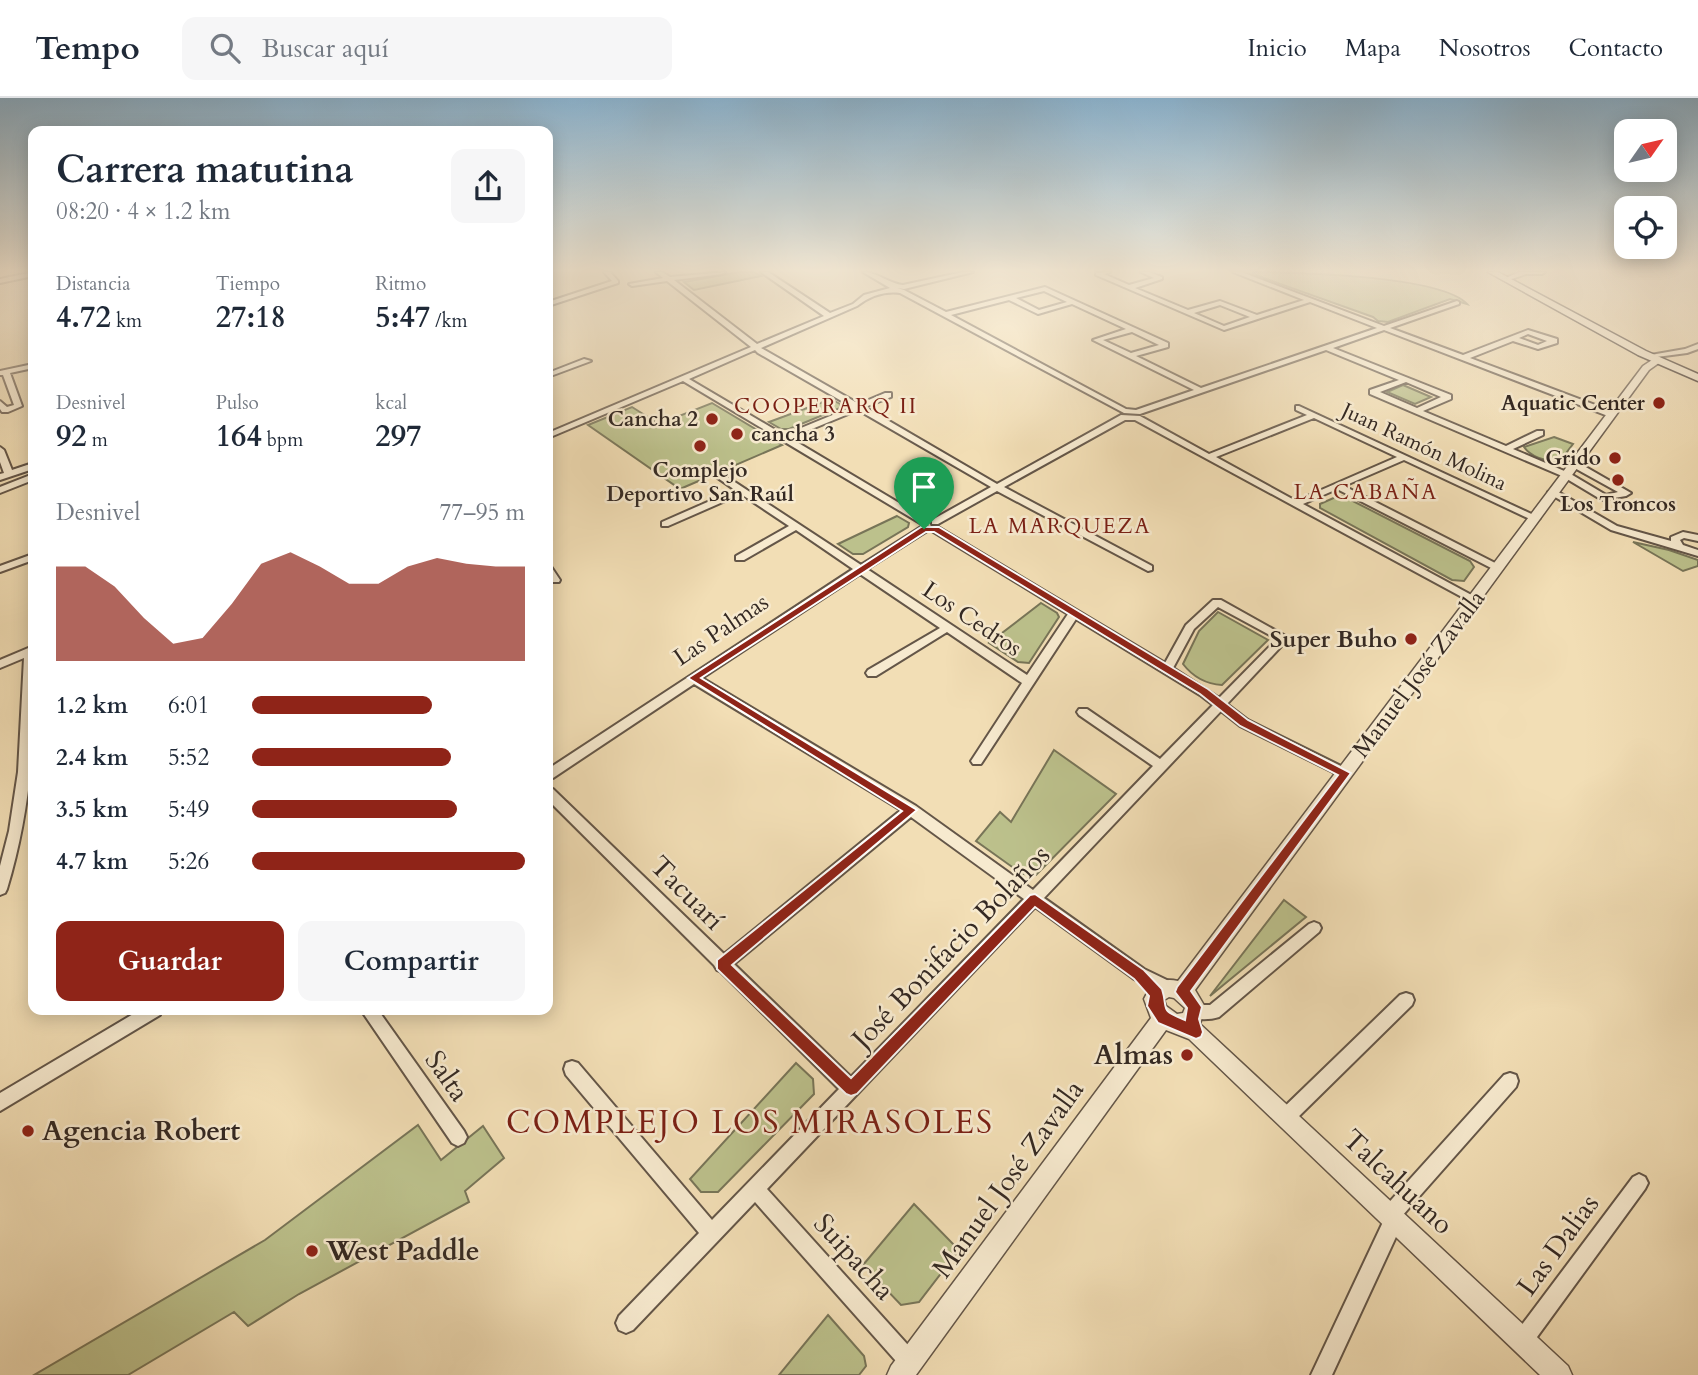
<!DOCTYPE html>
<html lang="es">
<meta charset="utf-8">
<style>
body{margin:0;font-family:Cardo,serif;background:#f6f6f7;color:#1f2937;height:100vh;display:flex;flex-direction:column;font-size:26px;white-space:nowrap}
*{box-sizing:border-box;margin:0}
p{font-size:23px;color:#747a83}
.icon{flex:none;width:38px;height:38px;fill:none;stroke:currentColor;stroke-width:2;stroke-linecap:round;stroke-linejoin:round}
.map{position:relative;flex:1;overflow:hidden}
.sheet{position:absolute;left:28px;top:28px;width:525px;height:889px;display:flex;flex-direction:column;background:#fff;border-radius:14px;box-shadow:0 4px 18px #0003}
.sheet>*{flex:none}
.needle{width:46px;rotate:56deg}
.buttons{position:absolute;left:1614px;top:21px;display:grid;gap:14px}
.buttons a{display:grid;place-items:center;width:63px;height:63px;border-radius:14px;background:#fff;box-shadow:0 4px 18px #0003;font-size:35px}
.pin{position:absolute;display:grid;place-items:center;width:60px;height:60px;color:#fff;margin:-72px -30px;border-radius:50% 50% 50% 0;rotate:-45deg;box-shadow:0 0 7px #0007}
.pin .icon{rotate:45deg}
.round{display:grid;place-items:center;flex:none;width:74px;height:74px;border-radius:14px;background:#f6f6f7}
.summary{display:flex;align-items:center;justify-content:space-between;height:119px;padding:0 28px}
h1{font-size:38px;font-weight:600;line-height:52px}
.stats{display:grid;grid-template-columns:repeat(3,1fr);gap:10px;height:119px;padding:7px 28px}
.stats div{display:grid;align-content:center}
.stats b{font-size:30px;font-weight:600}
.stats small{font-size:19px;font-weight:400}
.stats p{font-size:19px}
.chart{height:196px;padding:14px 28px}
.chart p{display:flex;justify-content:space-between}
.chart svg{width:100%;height:126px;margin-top:7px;fill:#8f2418;opacity:.7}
.primary-button{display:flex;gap:14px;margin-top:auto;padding:14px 28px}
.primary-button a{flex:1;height:80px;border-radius:14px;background:#8f2418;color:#fff;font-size:28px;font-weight:600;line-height:80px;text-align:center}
.primary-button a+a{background:#f6f6f7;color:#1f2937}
ul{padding:0 28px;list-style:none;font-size:23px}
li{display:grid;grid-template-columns:112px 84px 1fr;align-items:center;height:52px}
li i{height:18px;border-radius:9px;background:#8f2418}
header{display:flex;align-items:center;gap:42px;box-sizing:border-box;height:98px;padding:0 35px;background:#fff;border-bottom:2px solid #e0e1e3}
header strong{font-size:33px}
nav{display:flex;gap:38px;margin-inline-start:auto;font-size:24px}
.search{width:490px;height:63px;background:#f6f6f7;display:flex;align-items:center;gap:18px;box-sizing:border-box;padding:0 24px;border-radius:14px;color:#747a83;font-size:26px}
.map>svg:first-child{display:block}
</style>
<header>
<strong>Tempo</strong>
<div class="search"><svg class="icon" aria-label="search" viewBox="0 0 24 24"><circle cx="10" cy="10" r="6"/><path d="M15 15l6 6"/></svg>Buscar aquí</div>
<nav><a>Inicio</a><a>Mapa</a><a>Nosotros</a><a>Contacto</a></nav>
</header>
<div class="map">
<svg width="1698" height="1277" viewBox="0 0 1698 1277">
<rect width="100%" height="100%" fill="#f2deb5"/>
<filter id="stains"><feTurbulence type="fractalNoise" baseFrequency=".00286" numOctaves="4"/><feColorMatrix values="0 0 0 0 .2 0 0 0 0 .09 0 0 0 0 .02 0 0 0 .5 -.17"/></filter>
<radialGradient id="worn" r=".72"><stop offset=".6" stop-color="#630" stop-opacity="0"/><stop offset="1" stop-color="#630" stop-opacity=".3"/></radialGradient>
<path fill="#bcc18c" stroke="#787558" stroke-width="2" d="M739 174H754L761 178 694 192 684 184Z
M1247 174C1289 174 1441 177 1467 206L1450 201 1388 224 1378 223 1373 219Z
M1403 287 1431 299 1415 306 1387 294Z
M831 301 840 306V310L789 331H781L769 324Z
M712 305 782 347 680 391 588 327 632 309 659 326Z
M1554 339 1573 346 1560 363C1547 363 1532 360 1524 349Z
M1338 398 1345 399 1470 463 1474 469 1464 483 1452 482 1320 410V406Z
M897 418 909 425 908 429 863 456H853L838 446Z
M1633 444 1669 452 1698 462V468L1683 473Z
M1041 505 1057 515 1059 519 1029 565 1018 564 989 545Z
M1218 514 1268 542 1222 587C1206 586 1193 579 1183 566L1199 533Z
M1054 652 1116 696 1036 777 1022 776 976 743 1000 714 1011 724Z
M1284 802 1306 819 1210 898Z
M796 965 813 981 814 996 718 1094H701L690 1081Z
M418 1027 441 1062 483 1028 504 1060 465 1093 469 1104 299 1196 248 1228 234 1214 128 1277H34L265 1142Z
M914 1106 959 1152 919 1204 901 1207 863 1167Z
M828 1217 864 1258 866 1268 859 1277H779Z"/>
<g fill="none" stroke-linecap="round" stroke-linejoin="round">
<g stroke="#645648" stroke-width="4">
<path id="minor" d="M33 174V178L0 185V181Z
M604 174H610L618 183V185L548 208V204L612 183Z
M656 174H662L670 179 725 174 722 176 674 182 757 246 824 218 761 174H768L830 215 853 206 864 197 890 190 863 174C877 174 890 186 903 187L963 174H973L904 191 897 190 904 192 946 214 1045 189 1168 245V249L1136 258 1201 290 1377 230 1310 204 1224 232 1096 177V175L1110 174 1104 176 1129 187 1154 180 1141 174H1149L1162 179V181L1135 190 1188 212 1220 203 1257 217 1304 202 1233 174H1241L1384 228 1457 203 1459 204V206L1390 230 1463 257 1528 232 1557 241V245L1538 251 1513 243 1470 260 1614 314V318H1608L1384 232 1333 250 1451 297V301L1423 313 1506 348 1537 333H1543V337L1513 351 1569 375 1606 397 1618 394 1571 368V364H1577L1631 395 1626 398 1602 402 1562 378 1370 296V292L1399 282 1326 252 1140 316 1124 315 900 195C884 193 870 198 857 208L761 250 859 306 885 295H891V299L865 309 997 386 1121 317 1140 318 1209 356 1307 317 1296 312V308H1299L1540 420 1535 423 1532 422 1404 362 1344 388 1501 468V472L1497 473 1337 391 1303 406 1477 500 1478 502 1473 505 1135 322H1125L1004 389 1152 468V472L1148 473 997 393 938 426H932V422L991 389 858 312 790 340 926 421V425H920L683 283 548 340V335L751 249 667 183 632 188 629 186 663 180ZM1044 193 1067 204 1039 212 1016 200ZM1009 202 1038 216 1072 206 1126 231 1093 242 1194 292 1136 312 1126 311 951 217ZM1220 207 1250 219 1224 228 1194 215ZM1132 234 1159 247 1131 255 1103 242ZM1528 236 1547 243 1538 247 1519 240ZM755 252 758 255 852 309 784 337 689 281ZM1406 284 1441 299 1417 310 1380 294ZM1314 320 1397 359 1296 403 1216 359Z
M1520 174H1545L1542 176H1526L1506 183 1503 181Z
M1698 246V251L1687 255 1649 260 1645 258 1685 251Z
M584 261 591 263 548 279V275Z
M33 266V270L10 275 22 308 8 314H2L0 311V303L7 309 14 307 3 277H0V273Z
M0 349 4 352 12 372 33 365V371L0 382V376L4 375 0 364Z
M718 373 861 467 921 429H927V433L867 471 1027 577 1068 516 932 433V429H938L1165 565 1186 527 1213 502H1221L1289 540 1227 606 1248 622 1349 672 1351 675 1349 678H1341L1240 628 1221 613 1044 800 1144 871 1173 885 1176 890 1173 895 1168 897 1134 881 1035 809 767 1091 917 1257 920 1264 917 1271 910 1274 903 1271 755 1104 633 1232 626 1235 619 1232 616 1225 619 1218 699 1135 566 977 564 971 566 965 572 963 578 965 712 1122 839 991 720 873 717 872 714 867 548 702V689L553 691 724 856 901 712 694 586 553 680 548 682V671L853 471 796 432 744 462H736V458L789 428 741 396 668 428H662V424L735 392 715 378V374ZM860 476 940 530 868 572 866 575 868 578H876L947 534 1022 585 973 660 971 663 973 666H981L1076 521 1200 597 1213 607 1160 661 1087 611H1079L1077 614 1079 617 1153 668 1033 792 916 708 702 580ZM1218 509 1277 541 1219 600 1173 570 1194 531ZM911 719 1024 801 851 979 734 866Z
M33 376V382L0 395V389Z
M1553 391 1617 428 1671 443V439L1683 434 1698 437V443L1684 440 1680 442 1683 447 1698 452V458L1611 432 1550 396 1548 394Z
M33 456V462L0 474V468Z
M548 469 552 470 560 482 559 484H551L548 479Z
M33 548C37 631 31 712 7 791L5 795 0 797V768L9 733 18 674 24 560 0 570V562Z
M1314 824 1319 826 1321 830 1319 834 1219 919C1210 922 1198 922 1189 919L1187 914 1189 909 1195 907H1210L1309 826Z
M1406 895 1412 897 1414 902 1412 907 1292 1025 1286 1028 1280 1025 1277 1019 1280 1013 1400 897Z
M140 912H162L160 917 0 1013V995Z
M361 912H378L464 1033 467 1039 464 1045 458 1048 452 1045Z
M1510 975 1516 977 1518 983 1516 989 1402 1118 1403 1121 1401 1128 1332 1277H1311L1383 1124 1381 1118 1383 1111 1504 977Z
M1639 1076 1645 1079 1648 1085 1645 1091 1529 1250 1522 1253 1515 1250 1512 1243 1515 1236 1633 1079Z"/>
</g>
<g stroke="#645648" stroke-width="3">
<path id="tertiary" d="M1655 260 1663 262 1649 272 1195 892 1205 909 1200 926 1568 1268 1572 1277H1540L1189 941 1166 932 916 1277H887L891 1268 1151 920 1144 901C1151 886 1162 879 1178 883L1643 268ZM1169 899 1174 900 1185 910 1183 915 1177 916 1166 908 1164 902Z"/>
</g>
<g stroke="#342923" stroke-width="3">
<path id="secondary" d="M1488 174H1498L1646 253 1698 276V283L1638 257Z"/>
</g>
<use href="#minor" fill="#f7eacf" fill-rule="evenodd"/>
<use href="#tertiary" fill="#f7eacf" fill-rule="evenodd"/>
<use href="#secondary" fill="#f7eacf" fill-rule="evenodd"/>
</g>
<linearGradient id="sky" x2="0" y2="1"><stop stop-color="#8bb6d4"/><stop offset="0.49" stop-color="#f9f0de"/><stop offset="1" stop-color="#f9f0de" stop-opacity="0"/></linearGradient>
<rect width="1698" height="352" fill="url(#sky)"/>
<path fill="#8f2418" stroke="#fff" stroke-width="2" fill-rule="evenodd" d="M921 429H939L1208 591 1248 622 1351 675 1191 893 1202 909 1199 921 1203 934 1201 939 1196 941 1158 925 1147 908 1149 898 1134 881 1035 809 857 996 851 998 846 996 717 871V862L902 713 688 580ZM926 434H934L1200 596 1240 628 1338 677 1177 889 1175 894 1187 910 1185 922C1158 911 1169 913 1162 891L1144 872 1035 796 1030 797 851 980 732 867 917 712 701 580Z"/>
<g fill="#8f2418" stroke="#f7eacf" stroke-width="2.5">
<circle cx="1659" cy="305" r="7"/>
<circle cx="712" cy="321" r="7"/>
<circle cx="737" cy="336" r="7"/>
<circle cx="700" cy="348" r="7"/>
<circle cx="1615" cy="360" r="7"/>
<circle cx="1618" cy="382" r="7"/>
<circle cx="1411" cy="541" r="7"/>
<circle cx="1187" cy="957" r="7"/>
<circle cx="28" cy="1033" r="7"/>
<circle cx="312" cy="1153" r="7"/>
</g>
<g text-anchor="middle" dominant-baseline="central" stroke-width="5" stroke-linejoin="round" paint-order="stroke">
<g font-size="21" font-weight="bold" fill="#342923" stroke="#f7eacf" text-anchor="end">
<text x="1645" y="305">Aquatic Center</text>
<text x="698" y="321">Cancha 2</text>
<text x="751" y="336" text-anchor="start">cancha 3</text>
<text x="1601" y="360">Grido</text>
<text x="700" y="372" text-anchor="middle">Complejo<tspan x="700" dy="24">Deportivo San Raúl</tspan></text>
<text x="1618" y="406" text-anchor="middle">Los Troncos</text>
</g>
<g font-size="21" letter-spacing="2" fill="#7a1f14" stroke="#f7eacf">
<text x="826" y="308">COOPERARQ II</text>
<text x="1366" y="394">LA CABAÑA</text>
<text x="1060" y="428">LA MARQUEZA</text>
</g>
<g font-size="21" fill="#342923" stroke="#f7eacf">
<text transform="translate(1424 349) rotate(25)">Juan Ramón Molina</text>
</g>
<g font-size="24" fill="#342923" stroke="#f7eacf">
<text transform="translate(972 521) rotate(34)">Los Cedros</text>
<text transform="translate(721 532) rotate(-34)">Las Palmas</text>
<text transform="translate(1419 576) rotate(-53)">Manuel José Zavalla</text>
</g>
<g font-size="24" font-weight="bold" fill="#342923" stroke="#f7eacf" text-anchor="end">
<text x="1397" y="541">Super Buho</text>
</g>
<g font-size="28" fill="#342923" stroke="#f7eacf">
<text transform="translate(687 795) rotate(45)">Tacuarí</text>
<text transform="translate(951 849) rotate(-46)">José Bonifacio Bolaños</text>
<text transform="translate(447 978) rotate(55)">Salta</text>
<text transform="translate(1008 1081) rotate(-54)">Manuel José Zavalla</text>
<text transform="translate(1398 1084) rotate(43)">Talcahuano</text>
<text transform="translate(1558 1147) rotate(-54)">Las Dalias</text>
<text transform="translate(854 1159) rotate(48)">Suipacha</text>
</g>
<g font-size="28" font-weight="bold" fill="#342923" stroke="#f7eacf" text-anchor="start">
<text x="1173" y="957" text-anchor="end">Almas</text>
<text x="42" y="1033">Agencia Robert</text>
<text x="326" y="1153">West Paddle</text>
</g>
<g font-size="32" letter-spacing="2" fill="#7a1f14" stroke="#f7eacf">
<text x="750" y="1025">COMPLEJO LOS MIRASOLES</text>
</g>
</g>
<rect width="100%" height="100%" filter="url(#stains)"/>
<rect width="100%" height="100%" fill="url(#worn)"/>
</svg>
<div class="buttons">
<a><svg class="needle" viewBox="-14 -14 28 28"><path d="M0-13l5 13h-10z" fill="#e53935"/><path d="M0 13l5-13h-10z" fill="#747a83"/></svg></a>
<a><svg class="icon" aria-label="locate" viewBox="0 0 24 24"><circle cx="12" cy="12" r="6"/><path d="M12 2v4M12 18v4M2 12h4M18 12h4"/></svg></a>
</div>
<div class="pin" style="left:924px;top:431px;background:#1e9e55"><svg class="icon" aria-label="arrive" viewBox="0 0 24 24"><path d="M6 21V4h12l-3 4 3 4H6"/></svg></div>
<section class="sheet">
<div class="summary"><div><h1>Carrera matutina</h1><p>08:20 · 4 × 1.2 km</p></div><a class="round"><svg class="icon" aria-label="share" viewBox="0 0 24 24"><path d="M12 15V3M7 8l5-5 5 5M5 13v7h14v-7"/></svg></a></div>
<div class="stats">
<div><p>Distancia</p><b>4.72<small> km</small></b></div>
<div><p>Tiempo</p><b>27:18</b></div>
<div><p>Ritmo</p><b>5:47<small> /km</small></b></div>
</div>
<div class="stats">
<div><p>Desnivel</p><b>92<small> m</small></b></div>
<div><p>Pulso</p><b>164<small> bpm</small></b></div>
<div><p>kcal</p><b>297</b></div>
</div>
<div class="chart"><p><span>Desnivel</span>77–95 m</p>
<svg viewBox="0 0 160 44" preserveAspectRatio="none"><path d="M0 44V11L10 11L20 18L30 29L40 38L50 36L60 24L70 10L80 6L90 11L100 17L110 17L120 11L130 8L140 10L150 11L160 11V44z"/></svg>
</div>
<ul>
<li><b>1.2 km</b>6:01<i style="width:66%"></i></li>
<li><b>2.4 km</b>5:52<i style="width:73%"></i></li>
<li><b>3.5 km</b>5:49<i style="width:75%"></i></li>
<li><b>4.7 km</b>5:26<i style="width:100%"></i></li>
</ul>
<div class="primary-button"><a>Guardar</a><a>Compartir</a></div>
</section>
</div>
